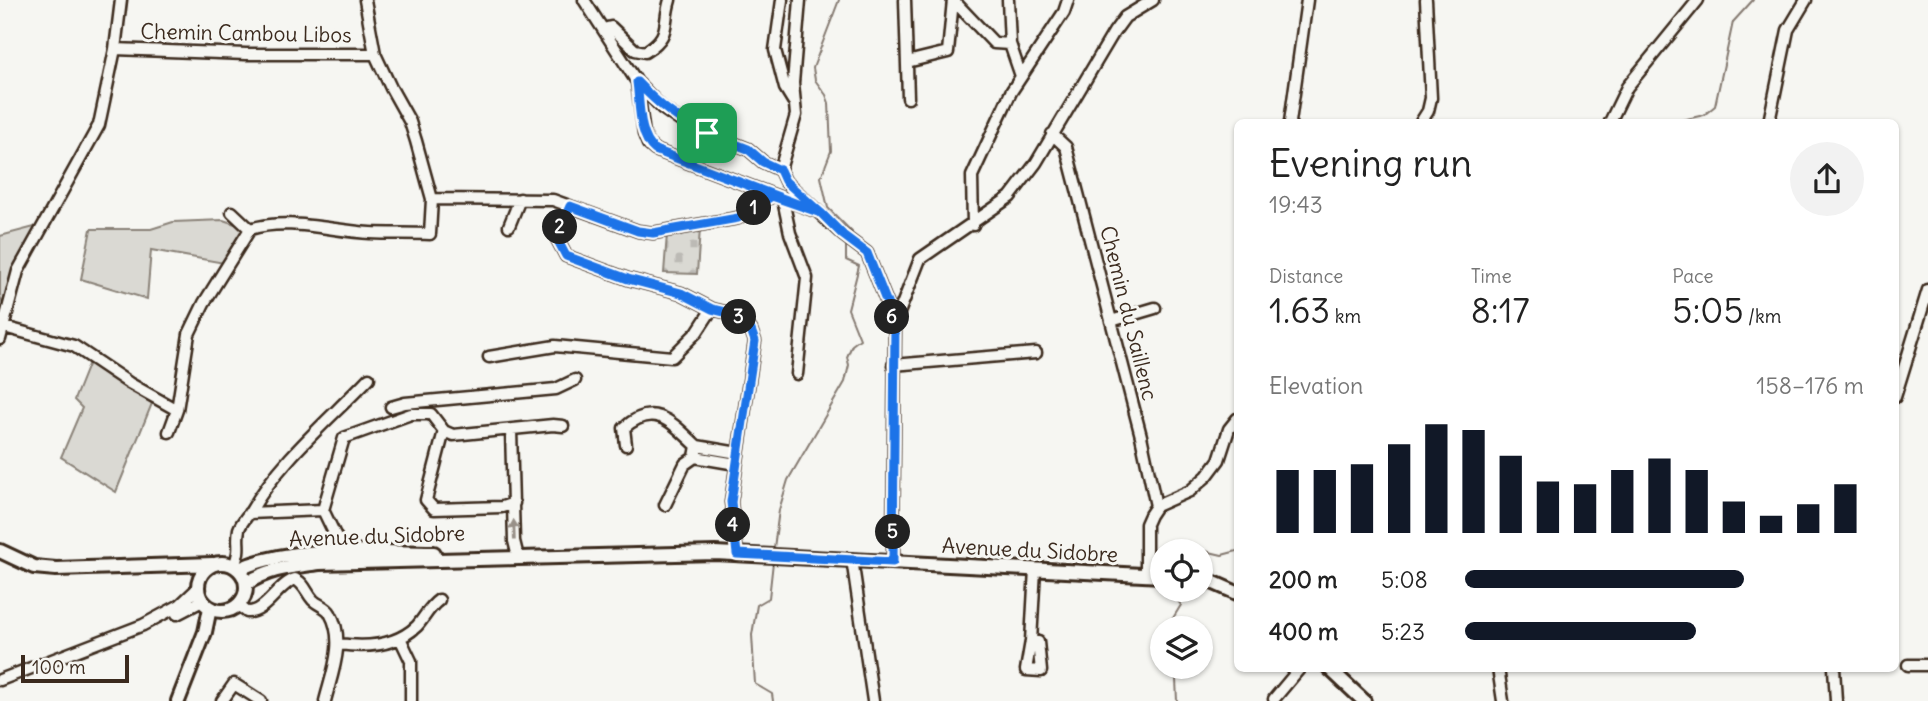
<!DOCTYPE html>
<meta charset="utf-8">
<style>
body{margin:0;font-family:Delius,sans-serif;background:#f2f2f2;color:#222;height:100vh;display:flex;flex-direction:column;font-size:26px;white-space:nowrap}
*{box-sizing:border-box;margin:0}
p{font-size:23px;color:#767676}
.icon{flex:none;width:38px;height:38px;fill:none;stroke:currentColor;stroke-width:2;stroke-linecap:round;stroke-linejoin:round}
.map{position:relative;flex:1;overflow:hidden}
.sheet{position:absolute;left:1234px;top:119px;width:665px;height:553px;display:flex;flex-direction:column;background:#fff;border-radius:10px;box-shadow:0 2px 5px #0004}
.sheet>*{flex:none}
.fabs{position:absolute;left:1150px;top:539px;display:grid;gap:14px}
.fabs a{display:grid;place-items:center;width:63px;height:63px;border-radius:50%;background:#fff;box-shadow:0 2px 5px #0004;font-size:35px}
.scale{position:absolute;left:21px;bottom:18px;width:108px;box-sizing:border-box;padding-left:7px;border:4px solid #3b2a1e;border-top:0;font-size:19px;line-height:24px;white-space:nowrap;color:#3b2a1e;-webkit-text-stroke:5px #f6f6f2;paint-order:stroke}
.pin{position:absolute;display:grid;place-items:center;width:60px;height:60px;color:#fff;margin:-30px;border-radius:14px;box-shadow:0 4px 10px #0006}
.km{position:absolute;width:35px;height:35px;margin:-18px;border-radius:50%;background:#222;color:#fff;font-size:19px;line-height:35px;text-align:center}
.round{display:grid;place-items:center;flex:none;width:74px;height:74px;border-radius:37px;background:#f2f2f2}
.headline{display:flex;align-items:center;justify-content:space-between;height:119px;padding:0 35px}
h1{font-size:38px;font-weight:600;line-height:52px}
.stats{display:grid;grid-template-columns:repeat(3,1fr);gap:10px;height:119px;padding:7px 35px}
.stats div{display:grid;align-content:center}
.stats b{font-size:35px;font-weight:600}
.stats small{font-size:19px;font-weight:400}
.stats p{font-size:19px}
.chart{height:196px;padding:14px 35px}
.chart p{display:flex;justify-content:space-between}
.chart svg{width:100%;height:126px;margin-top:7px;stroke:#111827;stroke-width:6}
ul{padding:0 35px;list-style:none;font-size:23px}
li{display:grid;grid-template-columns:112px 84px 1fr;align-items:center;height:52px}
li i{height:18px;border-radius:9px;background:#111827}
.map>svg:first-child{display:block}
</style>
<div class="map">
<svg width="1928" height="701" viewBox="0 0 1928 701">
<defs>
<pattern id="cemetery-stones" width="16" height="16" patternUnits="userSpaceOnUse" patternTransform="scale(1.75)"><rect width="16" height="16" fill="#dad9d3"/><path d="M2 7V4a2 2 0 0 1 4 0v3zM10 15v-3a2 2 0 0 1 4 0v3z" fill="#bcbab5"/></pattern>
</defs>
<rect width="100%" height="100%" fill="#f6f6f2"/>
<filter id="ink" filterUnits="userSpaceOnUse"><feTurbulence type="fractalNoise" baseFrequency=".0143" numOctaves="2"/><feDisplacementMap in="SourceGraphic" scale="14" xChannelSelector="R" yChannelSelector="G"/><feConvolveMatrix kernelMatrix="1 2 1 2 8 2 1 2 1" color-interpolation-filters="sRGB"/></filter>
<g filter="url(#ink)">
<path fill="#dad9d3" stroke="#8a8278" stroke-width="2" d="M223 220 238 225 245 231 224 263 151 250 147 299 81 279 91 229H151L173 222Z
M38 226 15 267 3 306 0 296V236Z
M90 360 153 401 116 492 61 457 82 408 74 400Z"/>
<path fill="url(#cemetery-stones)" stroke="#8a8278" stroke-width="2" d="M700 228 697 274 664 273 667 234Z"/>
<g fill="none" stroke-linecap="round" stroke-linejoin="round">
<path stroke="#857a71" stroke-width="2" d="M839 0 813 68 815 80 826 95 829 103 831 151 821 177 828 208 852 232 851 235
M1674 122 1704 115 1715 106 1733 22 1753 0
M774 548 779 510 788 480 845 382 849 365 847 357 852 345 860 339 848 309 859 266 846 260V246
M1177 551 1184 546 1222 555 1237 551
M773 562 769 598 757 605 752 635 755 684 772 694 773 701
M1167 628 1181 605 1169 590
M1162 641 1158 652 1162 658
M1168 667 1176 679 1177 701"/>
<g stroke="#3b2a1e" stroke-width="15">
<path id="minor" d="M584 0 637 82 644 134 648 144 655 150 813 210
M782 0 775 50 785 88 793 101
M800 0 793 83 796 115 780 170 785 181 843 235 867 253 895 323 893 562
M905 0 908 98
M953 0 994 43 1010 44
M1008 0 1010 44 1021 76
M603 29 611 27 635 50 645 52C672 35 662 26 670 0
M115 49 246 54H375
M907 62 948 52 953 0
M637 82 662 108 685 124 748 149 763 162 780 170
M1290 122 1307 0
M1421 122 1428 111 1431 98 1426 0
M1610 122 1627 87 1698 0
M1769 122 1788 30 1806 0
M1052 134 1066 147 1141 436 1156 506
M432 199 553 200 638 231 653 233 738 218 772 196
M783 200 790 233 807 278 797 374
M570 206 556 237 566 256 628 279 681 293 712 309 733 314 744 320 751 330 755 341 731 502 737 554
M232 212 250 229
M973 225 972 176 1011 92 1064 12 1068 0
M509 226 520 199
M1111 321 1155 308
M895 323 920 259 1010 197 1036 163 1114 32 1125 17 1153 0
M4 327 74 346 129 383 177 410
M0 339 18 271 99 125 115 49 121 0
M489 357 555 346 672 357 697 332 712 309
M893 365 1036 353
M1895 397 1928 290
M391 407 405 403 556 389 575 380
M511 430 514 541 518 557
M444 431 426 500 434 509 502 507 514 503
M169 432 177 410 189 334 204 303 250 229C288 217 331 231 370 233 390 234 410 233 430 234L432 199 416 141 410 122 391 88 375 54 365 0
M626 445 624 428C655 400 673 424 697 446
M695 457 736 464
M665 505 685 464 695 457 697 446 738 453
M323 510 336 537 339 558
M249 513 323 510 344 438 411 414H431L444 431 453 435 553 425 563 426
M852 559 873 701
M234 566C242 547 236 544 239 529 241 523 247 516 251 511 280 460 328 421 369 378
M1146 576V524L1150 515 1156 506 1190 491 1207 476 1219 460 1229 429 1237 419
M238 605 247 612C265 614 278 584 295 579 305 584 306 592 313 600 318 605 327 607 330 613 346 641 332 673 325 701
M177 614 202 601
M400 638 411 661V701
M1031 641 1038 642 1041 671 1026 670 1031 641 1035 569
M339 644C366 648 396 646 417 626 425 617 429 607 439 600
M1908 665H1928
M1498 668 1503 701
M1834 668 1836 701
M0 680 143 625 180 605 198 588
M1274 699 1300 668
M222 701 234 684 261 701"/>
</g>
<g stroke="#3b2a1e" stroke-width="18">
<path id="major" d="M0 551 34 567 56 569 213 564
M198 587a24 24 0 1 1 48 0a24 24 0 1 1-48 0Z
M239 569C295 544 373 553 434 553
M1200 580 1212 582 1237 593
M246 584C269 568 292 567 319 563L715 553 1162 576
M1329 668 1364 701
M178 701 205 632 210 608"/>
</g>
<use href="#minor" stroke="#f6f6f2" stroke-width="10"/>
<use href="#major" stroke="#f6f6f2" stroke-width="12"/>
</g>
<defs><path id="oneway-solid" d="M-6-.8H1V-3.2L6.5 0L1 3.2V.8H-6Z" transform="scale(1.75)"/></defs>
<use fill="#989088" href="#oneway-solid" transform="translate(514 530) rotate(-92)"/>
</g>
<g fill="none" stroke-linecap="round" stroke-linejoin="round" filter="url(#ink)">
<g stroke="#fff" stroke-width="14">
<path id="route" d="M707 133 748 149 763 162 780 170 785 181 821 213 772 196 738 218 653 233 638 231 570 206 556 237 566 256 628 279 681 293 712 309 733 314 744 320 751 330 755 341 731 502 737 554 893 562 895 323 867 253 843 235 821 213 655 150C638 137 640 102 637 82 658 104 678 121 707 133"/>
</g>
<use href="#route" stroke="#1a73e8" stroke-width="9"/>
</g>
<g text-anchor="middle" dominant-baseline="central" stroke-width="6" stroke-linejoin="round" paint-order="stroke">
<g font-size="21" fill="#3b2a1e" stroke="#f6f6f2">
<text transform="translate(246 33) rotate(1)">Chemin Cambou Libos</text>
<text transform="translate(1129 313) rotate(76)">Chemin du Saillenc</text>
<text transform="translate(377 536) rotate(-2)">Avenue du Sidobre</text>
<text transform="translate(1030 550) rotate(3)">Avenue du Sidobre</text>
</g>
</g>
</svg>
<div class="fabs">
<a><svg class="icon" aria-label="locate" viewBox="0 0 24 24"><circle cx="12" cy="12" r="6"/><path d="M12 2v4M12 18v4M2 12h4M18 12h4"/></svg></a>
<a><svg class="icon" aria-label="layers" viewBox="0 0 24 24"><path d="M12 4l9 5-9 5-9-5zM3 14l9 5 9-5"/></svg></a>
</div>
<div class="scale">100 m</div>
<div class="pin" style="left:707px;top:133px;background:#1e9e55"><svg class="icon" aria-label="arrive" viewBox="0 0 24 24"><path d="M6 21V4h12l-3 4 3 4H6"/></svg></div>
<b class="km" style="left:754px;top:208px">1</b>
<b class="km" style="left:560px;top:227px">2</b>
<b class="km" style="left:739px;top:317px">3</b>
<b class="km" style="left:733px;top:525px">4</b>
<b class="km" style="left:893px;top:532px">5</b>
<b class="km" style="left:892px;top:317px">6</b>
<section class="sheet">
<div class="headline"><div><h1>Evening run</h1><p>19:43</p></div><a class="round"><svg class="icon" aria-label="share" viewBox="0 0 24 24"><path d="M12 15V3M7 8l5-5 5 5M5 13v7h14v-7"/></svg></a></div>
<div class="stats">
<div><p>Distance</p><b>1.63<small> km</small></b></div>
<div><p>Time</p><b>8:17</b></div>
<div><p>Pace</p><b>5:05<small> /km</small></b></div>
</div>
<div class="chart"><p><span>Elevation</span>158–176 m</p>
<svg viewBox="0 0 160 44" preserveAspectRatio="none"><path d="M5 44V22M15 44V22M25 44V20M35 44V13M45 44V6M55 44V8M65 44V17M75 44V26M85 44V27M95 44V22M105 44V18M115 44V22M125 44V33M135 44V38M145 44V34M155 44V27"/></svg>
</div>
<ul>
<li><b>200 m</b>5:08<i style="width:70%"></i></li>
<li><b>400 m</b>5:23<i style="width:58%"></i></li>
</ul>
</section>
</div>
